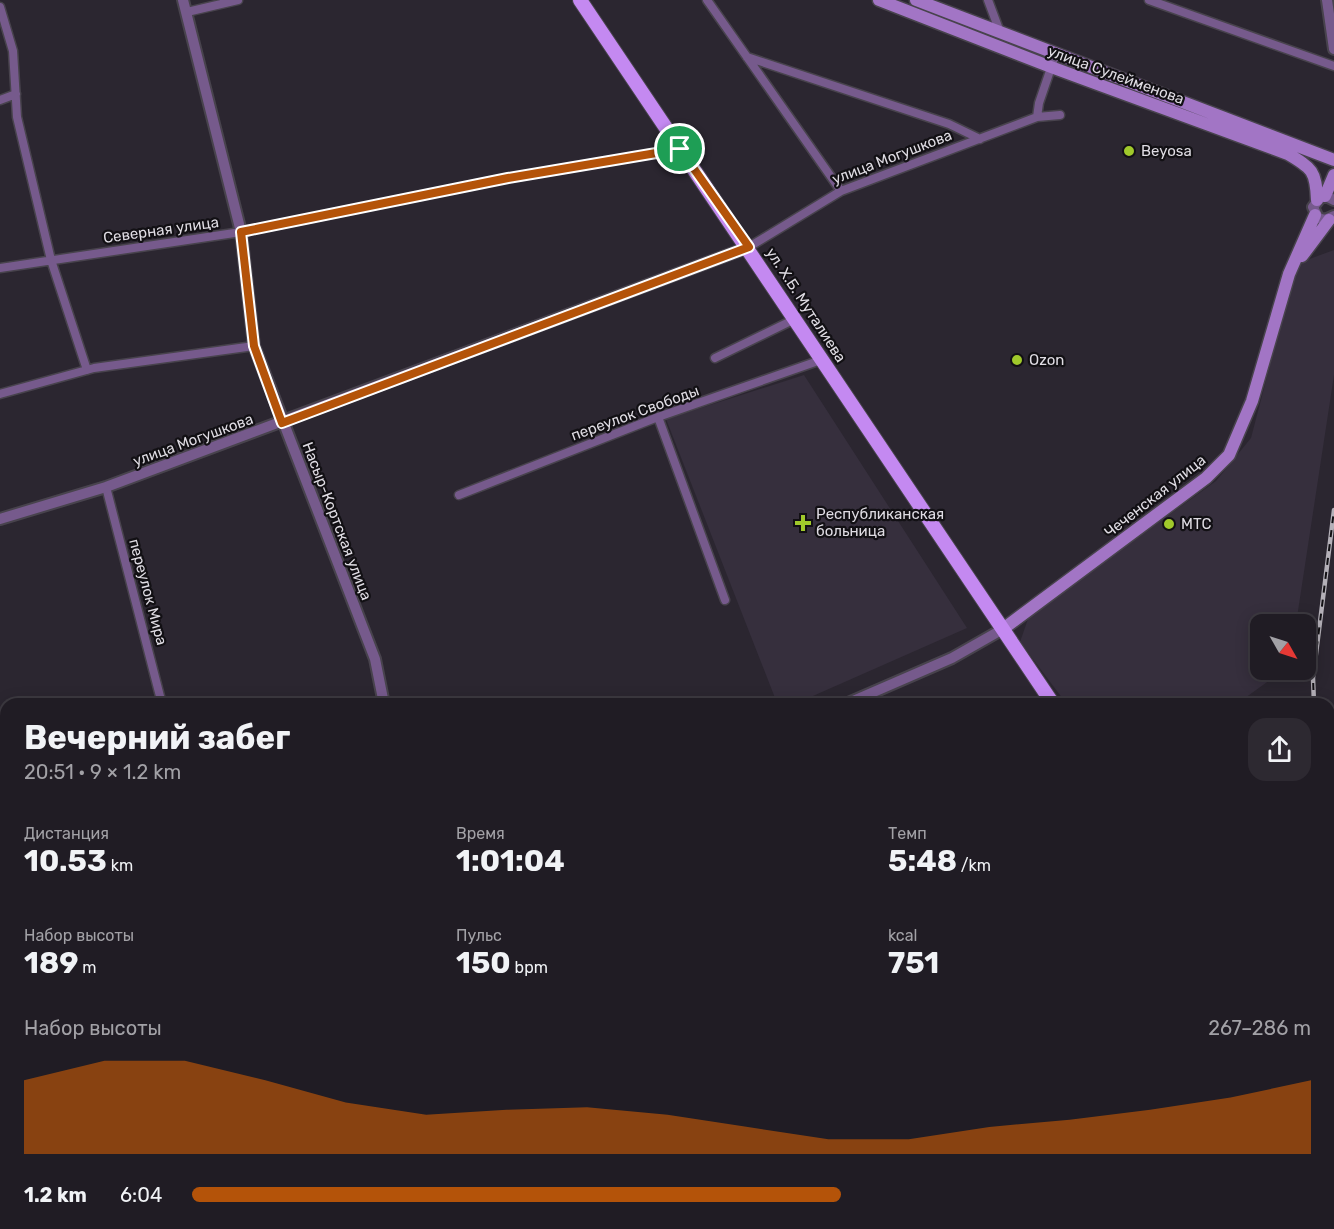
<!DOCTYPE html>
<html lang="ru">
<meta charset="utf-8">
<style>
body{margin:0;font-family:Rubik,sans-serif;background:#2d2931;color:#f1f3f6;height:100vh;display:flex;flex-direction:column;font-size:22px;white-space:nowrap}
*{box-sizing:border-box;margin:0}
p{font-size:20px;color:#a2a1a6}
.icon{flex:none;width:33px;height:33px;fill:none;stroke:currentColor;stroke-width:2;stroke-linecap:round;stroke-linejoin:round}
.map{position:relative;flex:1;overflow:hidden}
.drawer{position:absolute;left:0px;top:698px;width:1335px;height:532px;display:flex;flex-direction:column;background:#201c24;border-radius:18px 18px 0 0;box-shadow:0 3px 15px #0003,0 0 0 2px #3d3a41}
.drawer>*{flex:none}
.needle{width:39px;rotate:129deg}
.tools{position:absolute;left:1250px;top:614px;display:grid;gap:12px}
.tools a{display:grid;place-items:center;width:66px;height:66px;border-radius:12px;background:#201c24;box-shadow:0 3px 15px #0003,0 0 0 2px #3d3a41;font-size:30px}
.pin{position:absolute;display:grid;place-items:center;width:51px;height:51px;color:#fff;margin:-26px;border:3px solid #fff;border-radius:50%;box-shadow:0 2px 6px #0007}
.round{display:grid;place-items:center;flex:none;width:63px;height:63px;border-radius:18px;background:#2d2931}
.head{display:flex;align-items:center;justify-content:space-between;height:102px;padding:0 24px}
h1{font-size:33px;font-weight:700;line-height:45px}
.stats{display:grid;grid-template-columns:repeat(3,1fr);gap:9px;height:102px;padding:6px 24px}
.stats div{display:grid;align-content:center}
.stats b{font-size:30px;font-weight:700}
.stats small{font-size:16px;font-weight:400}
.stats p{font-size:16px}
.chart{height:168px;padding:12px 24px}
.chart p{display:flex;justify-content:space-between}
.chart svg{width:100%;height:108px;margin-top:6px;fill:#b45309;opacity:.7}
ul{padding:0 24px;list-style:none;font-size:20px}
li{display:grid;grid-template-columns:96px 72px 1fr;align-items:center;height:45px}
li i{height:15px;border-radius:8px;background:#b45309}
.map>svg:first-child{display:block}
</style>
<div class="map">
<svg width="1334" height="1229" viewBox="0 0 1334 1229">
<rect width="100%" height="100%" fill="#2b2630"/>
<path fill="#362f3d" d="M1334 250V375L1296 624H1260V669H1285L1238 703H1066L1020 642 1029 616 1216 481 1251 438 1294 273 1304 261Z
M804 375 967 628 797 703H777L666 419Z
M1329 868 1334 882V1056L1329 1050Z
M1334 1195V1229H1220L1219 1224H1329V1197Z"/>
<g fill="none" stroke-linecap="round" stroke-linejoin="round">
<g stroke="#48434d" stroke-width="11">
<path id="minor" d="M707 0 841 191
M988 0 1000 32
M1149 0 1334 66
M0 7 13 51 17 117 51 260 87 370
M187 12 238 0
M747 57 949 124 980 139
M0 100 16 94
M1037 117 1039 103 1053 62
M749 247 841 191 1037 117 1060 115
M0 268 241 232 508 178 680 149
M715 358 793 320
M0 394 94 368 254 346
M658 417 725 600
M106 487 162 704
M459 495 658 417 821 360
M0 863 6 860
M734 1224 736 1229
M385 1229 398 1224
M1088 1229 1107 1224"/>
</g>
<g stroke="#48434d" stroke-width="14">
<path id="tertiary" d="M183 0 241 232 254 346 375 659 384 704
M1327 0 1334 49
M1334 200 1328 197H1321L1313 207 1318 218 1325 220 1334 216
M0 519 106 487 749 247
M846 704 952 658 1003 629
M0 1098 6 1095
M540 1224 542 1229
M1087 1224 1089 1229"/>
</g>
<g stroke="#48434d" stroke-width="15">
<path id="secondary" d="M879 0 1051 67 1288 154C1312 168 1316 171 1317 200
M916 0 1334 160
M1325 196 1334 175
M1302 256 1329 220
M1003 629 1206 478 1229 455 1252 401 1289 274 1315 215"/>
</g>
<g stroke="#48434d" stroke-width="16">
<path id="primary" d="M580 0 1053 704
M1329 1067 1334 1072"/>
</g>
<use href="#minor" stroke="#765a8c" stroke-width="8"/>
<use href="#tertiary" stroke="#765a8c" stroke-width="10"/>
<use href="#secondary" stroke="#a275c5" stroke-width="12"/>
<use href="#primary" stroke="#c489f1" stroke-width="14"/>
<g stroke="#b4b0b8" stroke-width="4.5">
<path id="rail" d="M1314 704 1313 678 1334 510
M1329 826 1334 846"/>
</g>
<use href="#rail" stroke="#121014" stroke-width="2" stroke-dasharray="7" stroke-linecap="butt"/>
</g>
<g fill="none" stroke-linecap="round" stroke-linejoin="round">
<g stroke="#fff" stroke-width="12">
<path id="route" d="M680 149 749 247 282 423 254 346 241 232 508 178Z"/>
</g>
<use href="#route" stroke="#b45309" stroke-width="8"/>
</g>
<g fill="#a0c92b" stroke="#121014" stroke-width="2">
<circle cx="1129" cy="151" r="6"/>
<circle cx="1017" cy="360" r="6"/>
<path d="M800 514h6v6h6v6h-6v6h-6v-6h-6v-6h6z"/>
<circle cx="1169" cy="524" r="6"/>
</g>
<g text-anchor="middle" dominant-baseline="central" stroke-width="4.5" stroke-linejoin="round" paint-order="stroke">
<g font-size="15" fill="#dfdce3" stroke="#121014">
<text transform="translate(1116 75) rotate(20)">улица Сулейменова</text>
<text transform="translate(892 157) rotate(-21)">улица Могушкова</text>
<text transform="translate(161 230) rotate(-8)">Северная улица</text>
<text transform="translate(806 305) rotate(57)">ул. Х.Б. Муталиева</text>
<text transform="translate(635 413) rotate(-20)">переулок Свободы</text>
<text transform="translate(193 440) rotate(-20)">улица Могушкова</text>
<text transform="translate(1155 496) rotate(-38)">Чеченская улица</text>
<text transform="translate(337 521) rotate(69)">Насыр-Кортская улица</text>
<text transform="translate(148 592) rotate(75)">переулок Мира</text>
</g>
<g font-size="15" fill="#dfdce3" stroke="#121014" text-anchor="start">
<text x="1141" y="151">Beyosa</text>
<text x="1029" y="360">Ozon</text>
<text x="816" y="514">Республиканская<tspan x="816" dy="17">больница</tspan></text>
<text x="1181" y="524">МТС</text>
</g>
</g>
</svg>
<div class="tools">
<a><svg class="needle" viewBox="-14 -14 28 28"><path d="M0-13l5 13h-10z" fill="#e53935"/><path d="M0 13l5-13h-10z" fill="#a2a1a6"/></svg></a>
</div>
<div class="pin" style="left:680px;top:149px;background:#1e9e55"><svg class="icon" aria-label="arrive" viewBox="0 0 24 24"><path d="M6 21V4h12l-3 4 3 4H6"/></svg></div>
<section class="drawer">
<div class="head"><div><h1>Вечерний забег</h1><p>20:51 · 9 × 1.2 km</p></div><a class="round"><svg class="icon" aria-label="share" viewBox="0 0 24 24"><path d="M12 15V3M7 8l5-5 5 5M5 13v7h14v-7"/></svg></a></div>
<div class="stats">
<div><p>Дистанция</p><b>10.53<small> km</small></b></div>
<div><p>Время</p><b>1:01:04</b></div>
<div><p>Темп</p><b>5:48<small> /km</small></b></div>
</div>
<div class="stats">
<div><p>Набор высоты</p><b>189<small> m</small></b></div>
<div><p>Пульс</p><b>150<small> bpm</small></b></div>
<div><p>kcal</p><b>751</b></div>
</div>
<div class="chart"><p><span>Набор высоты</span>267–286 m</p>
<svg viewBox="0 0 160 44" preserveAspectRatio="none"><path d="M0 44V14L10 6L20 6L30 14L40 23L50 28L60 26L70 25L80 28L90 33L100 38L110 38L120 33L130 30L140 26L150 21L160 14V44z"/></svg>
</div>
<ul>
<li><b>1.2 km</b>6:04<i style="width:58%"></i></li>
</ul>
</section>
</div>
